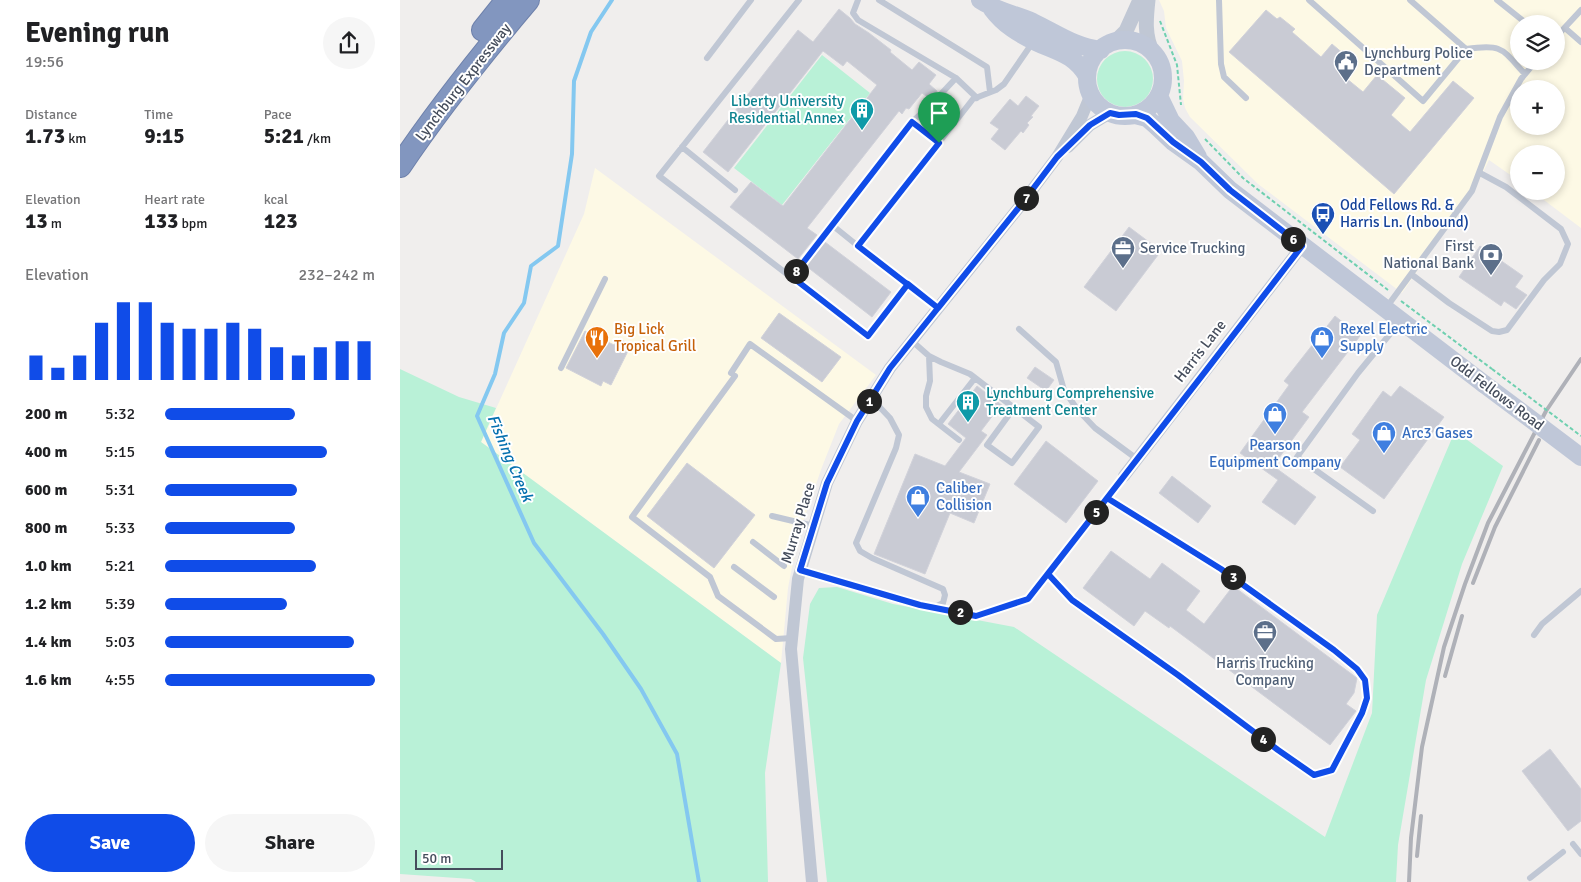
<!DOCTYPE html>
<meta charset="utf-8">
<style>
body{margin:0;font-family:Signika,sans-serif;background:#f6f6f6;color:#202124;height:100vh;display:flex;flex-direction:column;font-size:19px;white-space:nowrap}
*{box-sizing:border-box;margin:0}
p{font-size:16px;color:#757577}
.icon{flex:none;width:28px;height:28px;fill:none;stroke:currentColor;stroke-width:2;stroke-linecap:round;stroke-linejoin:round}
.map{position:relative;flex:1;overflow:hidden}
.sheet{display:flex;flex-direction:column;background:#fff;width:400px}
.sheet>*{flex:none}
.buttons{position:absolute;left:1110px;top:15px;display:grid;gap:10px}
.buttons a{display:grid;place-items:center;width:55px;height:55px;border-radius:50%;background:#fff;box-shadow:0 2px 8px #0003;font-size:25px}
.scale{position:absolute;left:15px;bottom:12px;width:88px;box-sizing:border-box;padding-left:5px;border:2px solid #454d5c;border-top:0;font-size:14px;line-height:18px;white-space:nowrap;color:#454d5c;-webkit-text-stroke:4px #fff;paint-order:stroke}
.pin{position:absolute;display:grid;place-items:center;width:42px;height:42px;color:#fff;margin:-51px -21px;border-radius:50% 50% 50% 0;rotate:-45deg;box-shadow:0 0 5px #0007}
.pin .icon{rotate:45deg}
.km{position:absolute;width:25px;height:25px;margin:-12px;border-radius:50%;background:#222;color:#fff;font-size:14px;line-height:25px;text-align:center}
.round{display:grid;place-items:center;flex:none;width:52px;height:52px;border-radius:26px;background:#f6f6f6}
.summary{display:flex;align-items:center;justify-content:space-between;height:85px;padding:0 25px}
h1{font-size:28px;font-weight:800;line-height:38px}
.figures{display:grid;grid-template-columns:repeat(3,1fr);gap:8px;height:85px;padding:5px 25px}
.figures div{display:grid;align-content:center}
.figures b{font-size:21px;font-weight:800}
.figures small{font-size:14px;font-weight:400}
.figures p{font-size:14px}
.chart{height:140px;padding:10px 25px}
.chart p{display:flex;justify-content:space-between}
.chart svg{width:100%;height:90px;margin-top:5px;stroke:#104ce8;stroke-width:6}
.cta{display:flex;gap:10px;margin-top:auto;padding:10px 25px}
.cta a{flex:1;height:58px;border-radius:30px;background:#104ce8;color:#fff;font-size:20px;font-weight:800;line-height:58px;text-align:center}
.cta a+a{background:#f6f6f6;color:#202124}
ul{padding:0 25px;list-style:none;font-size:16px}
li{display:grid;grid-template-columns:80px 60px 1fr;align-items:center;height:38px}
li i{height:12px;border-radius:6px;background:#104ce8}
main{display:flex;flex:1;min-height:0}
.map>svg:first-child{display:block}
</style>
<main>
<section class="sheet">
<div class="summary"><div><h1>Evening run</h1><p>19:56</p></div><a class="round"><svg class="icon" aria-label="share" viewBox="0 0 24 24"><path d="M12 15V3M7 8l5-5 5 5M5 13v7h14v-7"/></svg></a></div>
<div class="figures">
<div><p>Distance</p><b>1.73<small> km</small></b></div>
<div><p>Time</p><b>9:15</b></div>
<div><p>Pace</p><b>5:21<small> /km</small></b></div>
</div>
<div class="figures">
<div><p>Elevation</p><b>13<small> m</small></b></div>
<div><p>Heart rate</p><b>133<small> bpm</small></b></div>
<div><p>kcal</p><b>123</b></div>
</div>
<div class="chart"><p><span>Elevation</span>232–242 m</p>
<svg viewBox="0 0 160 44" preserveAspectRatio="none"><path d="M5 44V32M15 44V38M25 44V32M35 44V16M45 44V6M55 44V6M65 44V16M75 44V19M85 44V19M95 44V16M105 44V19M115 44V28M125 44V32M135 44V28M145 44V25M155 44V25"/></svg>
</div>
<ul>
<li><b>200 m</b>5:32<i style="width:62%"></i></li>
<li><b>400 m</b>5:15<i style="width:77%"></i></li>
<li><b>600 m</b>5:31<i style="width:63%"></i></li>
<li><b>800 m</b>5:33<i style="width:62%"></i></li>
<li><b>1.0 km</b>5:21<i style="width:72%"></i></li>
<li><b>1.2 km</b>5:39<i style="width:58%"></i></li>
<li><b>1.4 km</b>5:03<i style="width:90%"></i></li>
<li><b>1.6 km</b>4:55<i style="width:100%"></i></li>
</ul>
<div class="cta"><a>Save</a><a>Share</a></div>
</section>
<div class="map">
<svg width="1181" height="882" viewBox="0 0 1181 882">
<rect width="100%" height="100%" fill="#f0eeed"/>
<path fill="#fdf9e5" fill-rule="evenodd" d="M759 0H1181V228L1132 191H1156V154H1119V181L1089 160 1075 188 1002 293 858 184 790 117 785 108 783 99 784 81 782 61 766 28 764 11ZM1119 24H1156V61H1119ZM1119 89H1156V126H1119Z
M195 168 476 375 439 424 422 467 398 536 388 588 381 663 81 442 184 214Z"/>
<path fill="#b9f1d7" d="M697 79a28 28 0 1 1 56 0a28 28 0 1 1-56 0Z
M422 55 470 93 382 205 334 168Z
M0 369 59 397 96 408 81 442 381 663 365 773 368 882H76L71 879 0 874Z
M1055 431 1103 466 1062 564 1026 680 998 845 996 882H427L403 658 410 604 419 588 437 587 493 604 614 627 925 837 972 713 977 615Z"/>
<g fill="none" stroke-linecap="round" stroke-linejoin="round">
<path stroke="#84c8f0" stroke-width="4" d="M212 0 191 32 174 81 172 154 158 246 131 266 124 303 104 333 95 374 77 416 134 543 203 634 241 689 277 754 299 882"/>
</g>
<path fill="#c9cbd4" stroke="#d1d2da" d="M439 9 450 18 455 24 469 33 491 50 490 52 512 70 519 62 536 75 529 84 537 91 536 95 538 98 542 99 545 97 549 100 542 109 538 105 539 101 537 98 533 97 530 99 522 93 509 109 506 108 502 114 499 111 407 228 417 235 398 259 330 207 351 182 383 206 477 85 447 61 443 66 423 51 328 172 303 152 398 30 413 42Z
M866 10 877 19 880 17 895 29 892 32 921 57 932 44 952 61 941 74 963 92 977 75 1005 98 991 115 1010 132 1053 81 1074 98 994 194 829 52Z
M626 96 639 106 631 116 633 117 627 123 629 125 623 133 621 131 605 150 591 139 599 129 590 123 610 99 618 106Z
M729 227 761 251 716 311 684 287Z
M425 242 491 292 472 317 406 266Z
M1080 246 1123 276 1115 287 1127 295 1116 309 1104 301 1101 306 1059 277Z
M379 313 441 357 422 382 361 338Z
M935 316 960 336 902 412 909 417 873 466 916 497 895 525 862 502 878 480 840 453 889 385 884 381Z
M185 331 214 345 218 338 231 345 211 385 203 381 201 386 166 368Z
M635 367 654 380 646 391 627 378Z
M577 386 603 406 598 412 597 410 581 431 587 435 559 472 590 484 574 523 550 513 525 574 474 554 515 454 545 466 566 438 548 424Z
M1000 386 1044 417 984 499 940 467 960 440 952 434 983 391 991 397Z
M646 441 698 481 666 523 614 484Z
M287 463 355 515 314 568 247 516Z
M772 476 811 506 798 523 759 493Z
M711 551 750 579 762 563 800 591 786 610 804 624 833 586 957 678 954 693 946 704 956 711 930 745 770 626 769 628 745 611 734 626 683 588Z
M1150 749 1181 789V821L1168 831 1122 771Z"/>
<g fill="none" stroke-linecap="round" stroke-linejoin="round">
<g stroke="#6e81ab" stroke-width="24">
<path id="motorway" d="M83 30 107 0
M0 166C39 108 83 53 128 0"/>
</g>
<path stroke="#6fd0b0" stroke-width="2" stroke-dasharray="4 2.5" stroke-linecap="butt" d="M760 21 777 65 781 105
M805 139 843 178 988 290
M1001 301 1092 369"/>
<path stroke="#c0c7d4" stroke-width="6" d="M399 0 259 176 468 336 508 285
M458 0 453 13 458 20 556 78 577 98
M479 0 587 67 590 92
M819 0 821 64 824 77 846 98
M909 0 1023 101 1066 49 1010 0
M1097 0 1127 24
M1165 28 1181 42
M1156 37 1181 10
M1066 49C1103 44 1101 48 1125 74
M307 58 351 0
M541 94 556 78
M512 122 539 143
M282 147 335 190
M432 225 458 246
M1011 274 1049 303 1092 331 1099 332 1107 330 1144 280 1160 264 1168 244 1161 229 1106 187 1080 173
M391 277 512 122 534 102
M538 308 458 246 573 99 596 90 604 84 633 42
M986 308 1072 191 1100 117 1121 79 1136 61
M619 329 656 362 664 390 677 409 695 428 737 459
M512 341 529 356 541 362 570 374 639 427 612 463 587 445 614 408
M529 356 530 381 526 396V407L532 419 559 440
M161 368 205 279
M331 373 350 344 457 421
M335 376 232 517 310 577 318 596 376 639 392 638
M539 424 575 378
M973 511 897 457 958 373 990 334
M372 516 414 526
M353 542 384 566
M334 567 374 597
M401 570 520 605 535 607 543 603 545 595 543 589 472 558 460 551 456 543 496 448 499 435 490 418 471 398
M648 574 672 600 778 675 878 750 914 775 932 770 962 713 967 698 965 680 957 669 934 650 821 569 707 498
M535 607 576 616 628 599 724 476
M1134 635 1142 624 1181 591
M1173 844 1181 854
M1130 878 1163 852"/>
<path stroke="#c0c7d4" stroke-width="12" d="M668 147 690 125 710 113
M724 476 902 246
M412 882 391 649 398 579 427 483 457 421 490 368 620 206 657 157 682 116 691 94"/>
<path stroke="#c0c7d4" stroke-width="15" d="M748 0C746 18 744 36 753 53
M715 42 726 31 740 0"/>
<path stroke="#bfc7d8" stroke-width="18" d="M580 0C596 11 615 14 633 22 656 33 675 47 701 50
M592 9C604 25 619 34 636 42 657 52 674 54 687 76
M687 78a38 38 0 1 1 76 0a38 38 0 1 1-76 0Z
M759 96 771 121 786 137 798 157
M735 115 747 118 755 125 773 142 801 162 830 190 1084 384"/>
<use href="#motorway" stroke="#8296bf" stroke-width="22"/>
<path stroke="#afb1b8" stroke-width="4" d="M1073 583 1095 527 1139 440
M1045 676 1062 616
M1017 856 1021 816
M1009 882 1011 838 1022 747 1044 647 1065 584 1088 523 1146 411 1181 359"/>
<path stroke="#6fd0b0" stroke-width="2" stroke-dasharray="4 2.5" stroke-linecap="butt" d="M1092 369 1181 436"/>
<path stroke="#bfc7d8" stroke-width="18" d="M1084 384 1181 457"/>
</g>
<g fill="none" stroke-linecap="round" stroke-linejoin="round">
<g stroke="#fff" stroke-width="10">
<path id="route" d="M539 143 458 246 538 308 490 368 457 421 427 483 400 570 520 605 576 616 628 599 707 498 821 569 934 650 957 669 965 680 967 698 962 713 932 770 914 775 878 750 778 675 672 600 648 574C733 464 818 356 902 246L830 190 801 162 773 142 747 118 736 114 719 115 710 113 690 125 657 157 620 206 538 308 508 284 468 336 392 277 512 122 539 143"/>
</g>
<use href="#route" stroke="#104ce8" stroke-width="6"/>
</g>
<defs>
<g id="civic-pin" transform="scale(1.25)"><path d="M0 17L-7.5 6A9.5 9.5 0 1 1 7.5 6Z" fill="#5c6f8a" stroke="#fff"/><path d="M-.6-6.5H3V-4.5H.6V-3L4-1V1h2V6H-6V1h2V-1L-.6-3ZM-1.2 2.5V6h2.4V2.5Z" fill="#fff"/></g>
<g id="building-pin" transform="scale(1.25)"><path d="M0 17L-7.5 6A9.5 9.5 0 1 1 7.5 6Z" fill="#0f9aa8" stroke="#fff"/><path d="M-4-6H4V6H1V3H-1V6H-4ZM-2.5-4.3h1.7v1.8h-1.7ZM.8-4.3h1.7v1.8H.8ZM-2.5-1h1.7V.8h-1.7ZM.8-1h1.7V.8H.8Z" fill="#fff"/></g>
<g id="bus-pin" transform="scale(1.25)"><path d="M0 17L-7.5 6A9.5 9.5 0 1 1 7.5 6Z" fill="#1a4fb4" stroke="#fff"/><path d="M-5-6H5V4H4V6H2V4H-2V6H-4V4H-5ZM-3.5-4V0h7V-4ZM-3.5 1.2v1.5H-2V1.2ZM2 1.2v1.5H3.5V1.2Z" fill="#fff"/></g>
<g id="office-pin" transform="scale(1.25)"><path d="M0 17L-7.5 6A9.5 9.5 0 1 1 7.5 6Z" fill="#5c6f8a" stroke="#fff"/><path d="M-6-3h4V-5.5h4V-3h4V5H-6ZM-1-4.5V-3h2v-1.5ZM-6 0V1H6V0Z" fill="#fff"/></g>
<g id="bank-pin" transform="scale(1.25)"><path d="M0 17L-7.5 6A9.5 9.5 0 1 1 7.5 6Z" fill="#5c6f8a" stroke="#fff"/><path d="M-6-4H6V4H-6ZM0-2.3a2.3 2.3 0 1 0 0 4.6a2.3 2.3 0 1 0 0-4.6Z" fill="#fff"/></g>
<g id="restaurant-pin" transform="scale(1.25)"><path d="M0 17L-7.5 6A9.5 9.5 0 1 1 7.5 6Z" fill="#e8710a" stroke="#fff"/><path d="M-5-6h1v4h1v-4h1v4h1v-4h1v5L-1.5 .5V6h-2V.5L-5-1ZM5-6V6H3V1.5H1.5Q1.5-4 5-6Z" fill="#fff"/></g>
<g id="shop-pin" transform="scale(1.25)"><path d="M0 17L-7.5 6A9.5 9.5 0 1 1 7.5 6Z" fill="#3f7fe0" stroke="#fff"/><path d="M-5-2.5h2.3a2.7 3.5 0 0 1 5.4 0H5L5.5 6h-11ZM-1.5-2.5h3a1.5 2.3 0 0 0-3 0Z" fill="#fff"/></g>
</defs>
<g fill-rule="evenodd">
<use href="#civic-pin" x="946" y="62"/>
<use href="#building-pin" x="462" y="110"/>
<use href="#bus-pin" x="923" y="214"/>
<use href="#office-pin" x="723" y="248"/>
<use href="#bank-pin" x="1091" y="255"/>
<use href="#restaurant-pin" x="197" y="338"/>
<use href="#shop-pin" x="922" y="338"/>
<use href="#building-pin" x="568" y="402"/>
<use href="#shop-pin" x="875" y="414"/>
<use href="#shop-pin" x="984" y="433"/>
<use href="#shop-pin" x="518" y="497"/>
<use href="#office-pin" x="865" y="632"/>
</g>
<g text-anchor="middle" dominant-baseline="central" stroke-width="4" stroke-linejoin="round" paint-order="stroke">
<g font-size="15" fill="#4e5e75" stroke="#fff" text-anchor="start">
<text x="964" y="53">Lynchburg Police<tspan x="964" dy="17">Department</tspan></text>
<text x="1074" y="246" text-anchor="end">First<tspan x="1074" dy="17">National Bank</tspan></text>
<text x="740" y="248">Service Trucking</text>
<text x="865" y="663" text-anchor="middle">Harris Trucking<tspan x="865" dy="17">Company</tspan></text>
</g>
<g font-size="15" fill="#454d5c" stroke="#fff">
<text transform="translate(63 82) rotate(-52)">Lynchburg Expressway</text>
<text transform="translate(800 351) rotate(-52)">Harris Lane</text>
<text transform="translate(1097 393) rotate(37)">Odd Fellows Road</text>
<text transform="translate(398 523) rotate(-73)">Murray Place</text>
</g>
<g font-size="15" fill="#0d838f" stroke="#fff" text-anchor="end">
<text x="444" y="101">Liberty University<tspan x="444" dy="17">Residential Annex</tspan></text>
<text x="586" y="393" text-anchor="start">Lynchburg Comprehensive<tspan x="586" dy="17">Treatment Center</tspan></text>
</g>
<g font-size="15" fill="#164399" stroke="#fff" text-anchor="start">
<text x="940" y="205">Odd Fellows Rd. &amp;<tspan x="940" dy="17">Harris Ln. (Inbound)</tspan></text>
</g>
<g font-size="15" fill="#c56008" stroke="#fff" text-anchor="start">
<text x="214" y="329">Big Lick<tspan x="214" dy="17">Tropical Grill</tspan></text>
</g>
<g font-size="15" fill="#366cbe" stroke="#fff" text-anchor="start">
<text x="940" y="329">Rexel Electric<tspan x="940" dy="17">Supply</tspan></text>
<text x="1002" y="433">Arc3 Gases</text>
<text x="875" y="445" text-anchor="middle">Pearson<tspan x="875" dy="17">Equipment Company</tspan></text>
<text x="536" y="488">Caliber<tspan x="536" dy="17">Collision</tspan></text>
</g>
<g font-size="16" font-style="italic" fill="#0570af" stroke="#fff">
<text transform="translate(110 458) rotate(67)">Fishing Creek</text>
</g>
</g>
</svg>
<div class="buttons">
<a><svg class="icon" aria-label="layers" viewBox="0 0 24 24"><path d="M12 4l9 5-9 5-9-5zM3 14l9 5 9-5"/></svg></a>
<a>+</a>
<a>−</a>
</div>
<div class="scale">50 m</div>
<div class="pin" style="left:539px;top:143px;background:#1e9e55"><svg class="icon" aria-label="arrive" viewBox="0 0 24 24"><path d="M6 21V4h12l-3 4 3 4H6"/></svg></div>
<b class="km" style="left:469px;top:401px">1</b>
<b class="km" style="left:560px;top:612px">2</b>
<b class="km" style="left:833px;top:577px">3</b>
<b class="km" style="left:863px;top:739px">4</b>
<b class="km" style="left:696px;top:512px">5</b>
<b class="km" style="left:893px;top:239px">6</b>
<b class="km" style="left:626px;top:198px">7</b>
<b class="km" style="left:396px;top:271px">8</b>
</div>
</main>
